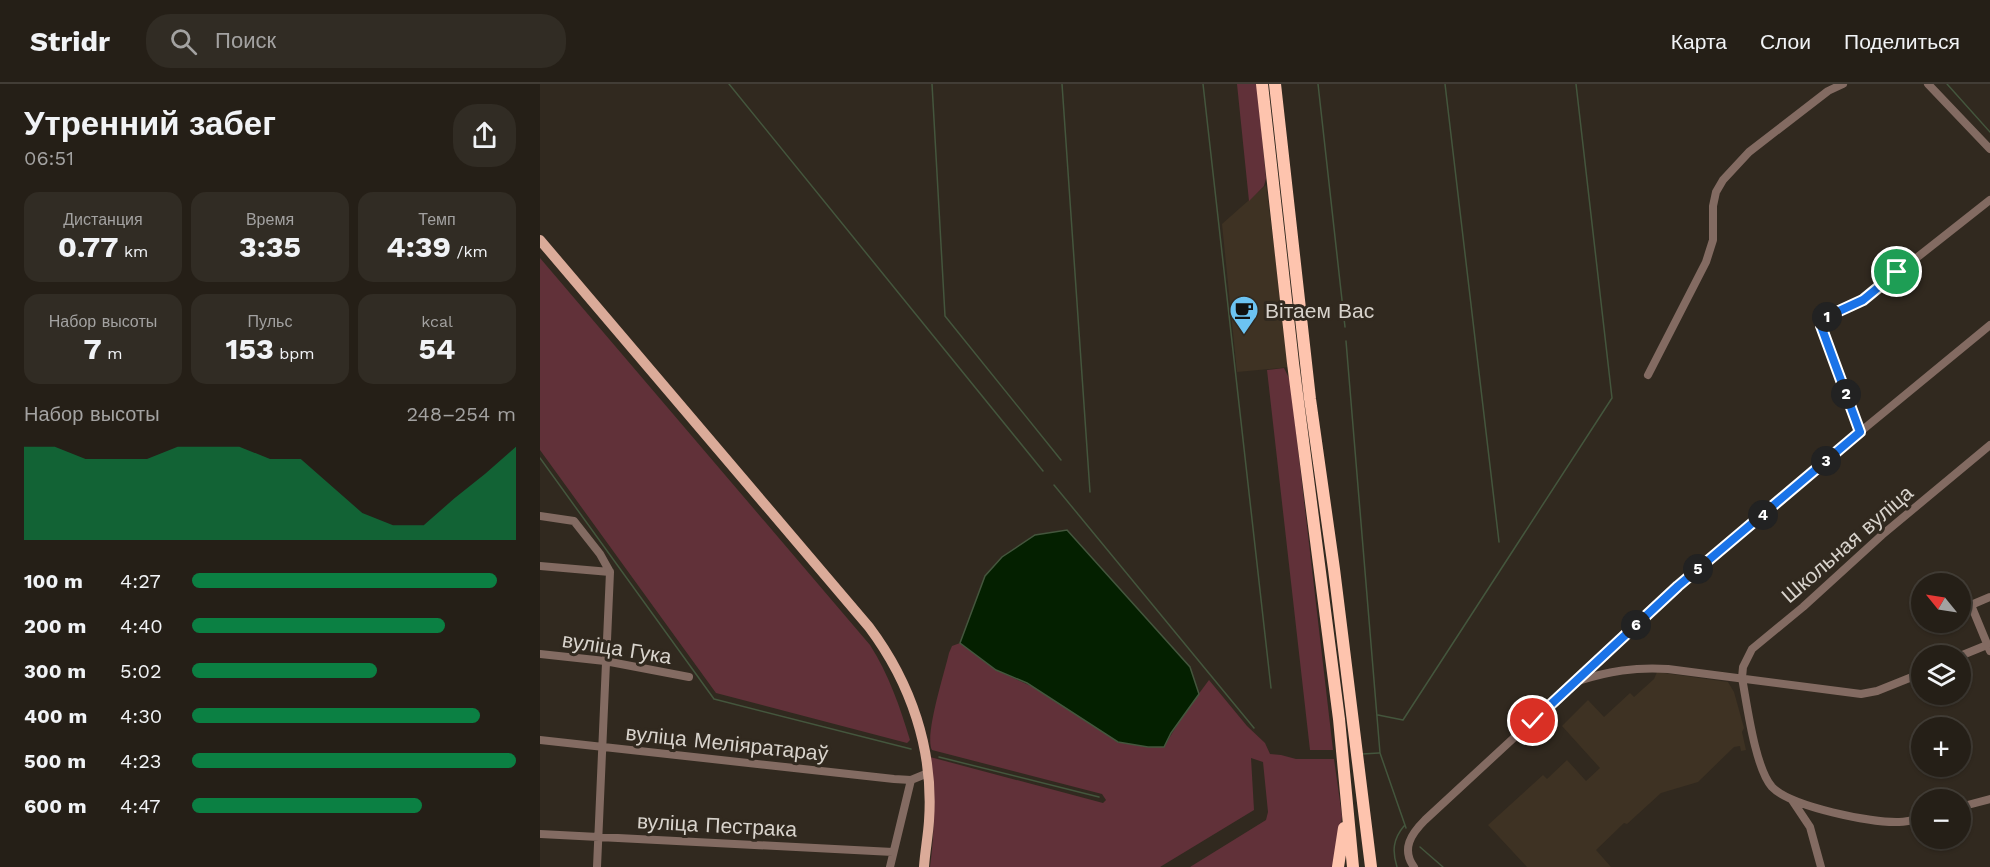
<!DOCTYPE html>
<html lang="ru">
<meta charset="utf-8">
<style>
body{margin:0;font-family:"Work Sans",sans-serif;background:#312c24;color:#f1f3f6;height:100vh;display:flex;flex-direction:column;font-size:22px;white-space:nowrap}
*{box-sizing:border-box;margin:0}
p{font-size:20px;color:#a3a2a1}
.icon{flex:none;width:33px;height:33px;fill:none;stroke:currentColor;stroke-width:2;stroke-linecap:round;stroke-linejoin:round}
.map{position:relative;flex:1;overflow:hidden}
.drawer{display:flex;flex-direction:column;background:#251f17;width:540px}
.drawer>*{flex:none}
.needle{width:39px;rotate:300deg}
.buttons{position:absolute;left:1371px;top:489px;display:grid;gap:12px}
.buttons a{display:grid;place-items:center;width:60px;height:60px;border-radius:50%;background:#251f17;box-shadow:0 2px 4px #0004,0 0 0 2px #423d36;font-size:30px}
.pin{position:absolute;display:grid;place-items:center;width:51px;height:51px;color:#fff;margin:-26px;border:3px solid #fff;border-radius:50%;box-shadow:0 2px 6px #0007}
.km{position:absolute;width:30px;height:30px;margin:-15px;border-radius:50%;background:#222;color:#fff;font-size:16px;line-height:30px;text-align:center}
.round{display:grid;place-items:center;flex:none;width:63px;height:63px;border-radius:24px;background:#312c24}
.summary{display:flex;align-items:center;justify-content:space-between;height:102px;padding:0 24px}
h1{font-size:33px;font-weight:700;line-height:45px}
.metrics{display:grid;grid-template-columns:repeat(3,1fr);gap:9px;height:102px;padding:6px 24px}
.metrics div{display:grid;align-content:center;border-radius:15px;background:#312c24;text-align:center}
.metrics b{font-size:30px;font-weight:700}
.metrics small{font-size:16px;font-weight:400}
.metrics p{font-size:16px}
.chart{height:168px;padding:12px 24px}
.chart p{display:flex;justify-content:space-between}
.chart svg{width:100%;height:108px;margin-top:6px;fill:#0b8043;opacity:.7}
ul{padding:0 24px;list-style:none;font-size:20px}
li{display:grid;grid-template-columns:96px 72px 1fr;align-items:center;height:45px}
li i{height:15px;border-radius:8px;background:#0b8043}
header{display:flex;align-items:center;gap:36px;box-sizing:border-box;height:84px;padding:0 30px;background:#251f17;border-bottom:2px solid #423d36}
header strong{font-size:28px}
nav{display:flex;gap:33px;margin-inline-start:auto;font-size:21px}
.search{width:420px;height:54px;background:#312c24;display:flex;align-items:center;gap:15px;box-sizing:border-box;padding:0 21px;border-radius:24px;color:#a3a2a1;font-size:22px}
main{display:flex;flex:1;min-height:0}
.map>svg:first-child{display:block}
</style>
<header>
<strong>Stridr</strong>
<div class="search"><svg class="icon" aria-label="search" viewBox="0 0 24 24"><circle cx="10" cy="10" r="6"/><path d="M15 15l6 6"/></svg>Поиск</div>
<nav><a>Карта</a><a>Слои</a><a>Поделиться</a></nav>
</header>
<main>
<section class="drawer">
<div class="summary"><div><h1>Утренний забег</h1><p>06:51</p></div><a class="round"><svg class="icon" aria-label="share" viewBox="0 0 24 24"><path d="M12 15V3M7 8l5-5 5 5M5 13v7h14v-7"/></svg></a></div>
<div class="metrics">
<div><p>Дистанция</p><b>0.77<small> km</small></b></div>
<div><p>Время</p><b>3:35</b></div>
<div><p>Темп</p><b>4:39<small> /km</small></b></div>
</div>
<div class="metrics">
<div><p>Набор высоты</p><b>7<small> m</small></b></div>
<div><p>Пульс</p><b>153<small> bpm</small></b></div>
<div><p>kcal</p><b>54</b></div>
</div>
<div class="chart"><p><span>Набор высоты</span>248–254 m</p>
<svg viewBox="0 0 160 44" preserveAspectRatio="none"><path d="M0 44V6L10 6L20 11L30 11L40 11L50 6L60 6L70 6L80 11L90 11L100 22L110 33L120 38L130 38L140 27L150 17L160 6V44z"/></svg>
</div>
<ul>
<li><b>100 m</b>4:27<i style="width:94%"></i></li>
<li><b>200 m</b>4:40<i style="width:78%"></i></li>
<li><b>300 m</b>5:02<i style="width:57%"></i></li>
<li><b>400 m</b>4:30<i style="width:89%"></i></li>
<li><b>500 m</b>4:23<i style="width:100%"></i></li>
<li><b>600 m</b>4:47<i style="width:71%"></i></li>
</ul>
</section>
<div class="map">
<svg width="1450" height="783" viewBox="0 0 1450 783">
<rect width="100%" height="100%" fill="#31291f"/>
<path fill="#3e3223" d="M726 101 750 283 697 288 682 140Z
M1117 588 1188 598 1194 608 1204 644 1202 648 1206 666 1201 667 1200 662 1194 663 1158 698 1121 709 1087 740 1084 739 1056 766 1071 783H987L948 741 1003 691 1007 695 1027 676 1046 697 1060 684 1022 642 1048 616 1064 633 1090 609 1094 613 1114 595Z"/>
<path fill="#613139" d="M697 0H717L726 94 724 102 709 117Z
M0 174 330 561C349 591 360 623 370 656L367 659 176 609 0 366Z
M744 284 750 296 793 666H770L727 286Z
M420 559 456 586 624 663 643 631 669 596 707 642 725 659 730 670 741 671 756 675H794L802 732 799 759 794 783H650L726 736 728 728 723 678 711 674 714 726 620 783H390C395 745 395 711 390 673L563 719 566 716 562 710 392 666C384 652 405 587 409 569L412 562Z"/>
<path fill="#042000" stroke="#44563d" stroke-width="1.5" d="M527 446 650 583 659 610 631 649 624 663H608L578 658 487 599 456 586 420 559 445 492 462 473 495 451Z"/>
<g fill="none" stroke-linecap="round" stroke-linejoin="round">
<path stroke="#44563d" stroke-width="1.5" d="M189 0 503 387
M392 0 405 232 521 376
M522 0 550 408
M663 0 731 604
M778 0 805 243
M905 0 959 458
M1407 0 1450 48
M806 257 840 669 866 744
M0 374 174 615 371 665
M514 401 714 644
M838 631 863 636 1072 314 1036 0
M822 670 839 669
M399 673 559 713
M880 763 903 783
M857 783C852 767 853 755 864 742"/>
<path stroke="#836b62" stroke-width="8" d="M1388 0 1450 65
M1108 291 1166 178 1173 156V122L1176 108 1183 96 1209 68 1288 7 1303 0
M1320 348 1281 242 1282 236 1323 216 1450 116
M0 432 34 437 60 470 70 488 57 783
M0 482 70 488
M1450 513 1431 521 1450 567
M0 570 65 577 149 593
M1420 572 1447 561
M1038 597C1069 587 1095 583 1128 585L1321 610 1337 607 1382 589
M0 656 354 695 371 696 388 689
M1252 716 1270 743 1281 783
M1420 723 1450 715
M1382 734C1374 736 1366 738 1359 738 1332 739 1251 723 1232 703 1215 684 1207 620 1202 594L1203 583 1212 565 1263 523 1342 451 1450 361
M0 750 353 768
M350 783 371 696
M874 783C861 765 871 750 885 736L1138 502 1320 348 1450 241"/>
<path stroke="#dbab99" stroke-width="10" d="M0 156 329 543C371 599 394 666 389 737 388 752 385 768 384 783"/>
<path stroke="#fec4ae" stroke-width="12" d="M722 0 753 279 799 635 813 783
M735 0 770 315 794 485 831 783
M798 783 804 744"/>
</g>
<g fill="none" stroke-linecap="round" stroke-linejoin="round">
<g stroke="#fff" stroke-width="12">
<path id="route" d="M993 637 1138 502 1320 348 1281 242 1282 236 1286 233 1323 216 1357 188"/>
</g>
<use href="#route" stroke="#1a73e8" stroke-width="8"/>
</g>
<defs>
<g id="cafe-pin" transform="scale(1.5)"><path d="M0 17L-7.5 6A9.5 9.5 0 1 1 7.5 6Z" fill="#6cc3f2" stroke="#31291f"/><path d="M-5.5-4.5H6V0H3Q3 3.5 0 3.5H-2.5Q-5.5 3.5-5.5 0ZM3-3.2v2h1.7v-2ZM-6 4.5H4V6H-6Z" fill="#111"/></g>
</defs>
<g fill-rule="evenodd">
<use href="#cafe-pin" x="704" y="226"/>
</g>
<g text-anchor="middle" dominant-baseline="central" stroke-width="6" stroke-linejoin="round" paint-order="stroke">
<g font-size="21" fill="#d8d3cc" stroke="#31291f" text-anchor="start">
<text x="725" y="226">Вітаем Вас</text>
</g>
<g font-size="21" fill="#d8d3cc" stroke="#31291f">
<text transform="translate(1307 460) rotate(-41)">Школьная вуліца</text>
<text transform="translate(77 564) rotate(9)">вуліца Гука</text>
<text transform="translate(187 659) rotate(6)">вуліца Меліяратараў</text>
<text transform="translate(177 741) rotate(3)">вуліца Пестрака</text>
</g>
</g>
</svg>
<div class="buttons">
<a><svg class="needle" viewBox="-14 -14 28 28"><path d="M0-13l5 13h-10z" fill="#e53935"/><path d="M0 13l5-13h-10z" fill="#a3a2a1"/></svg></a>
<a><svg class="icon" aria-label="layers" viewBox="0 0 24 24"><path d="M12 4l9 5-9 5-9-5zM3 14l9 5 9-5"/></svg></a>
<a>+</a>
<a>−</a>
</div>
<div class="pin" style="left:1357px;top:188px;background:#1e9e55"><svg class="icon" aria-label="arrive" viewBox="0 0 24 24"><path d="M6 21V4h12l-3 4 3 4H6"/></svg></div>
<div class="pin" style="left:993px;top:637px;background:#d93025"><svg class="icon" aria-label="check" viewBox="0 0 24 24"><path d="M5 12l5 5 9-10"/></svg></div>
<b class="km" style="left:1287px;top:233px">1</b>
<b class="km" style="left:1306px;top:310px">2</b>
<b class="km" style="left:1286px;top:377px">3</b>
<b class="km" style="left:1223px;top:431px">4</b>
<b class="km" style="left:1158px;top:485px">5</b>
<b class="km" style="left:1096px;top:541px">6</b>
</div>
</main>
